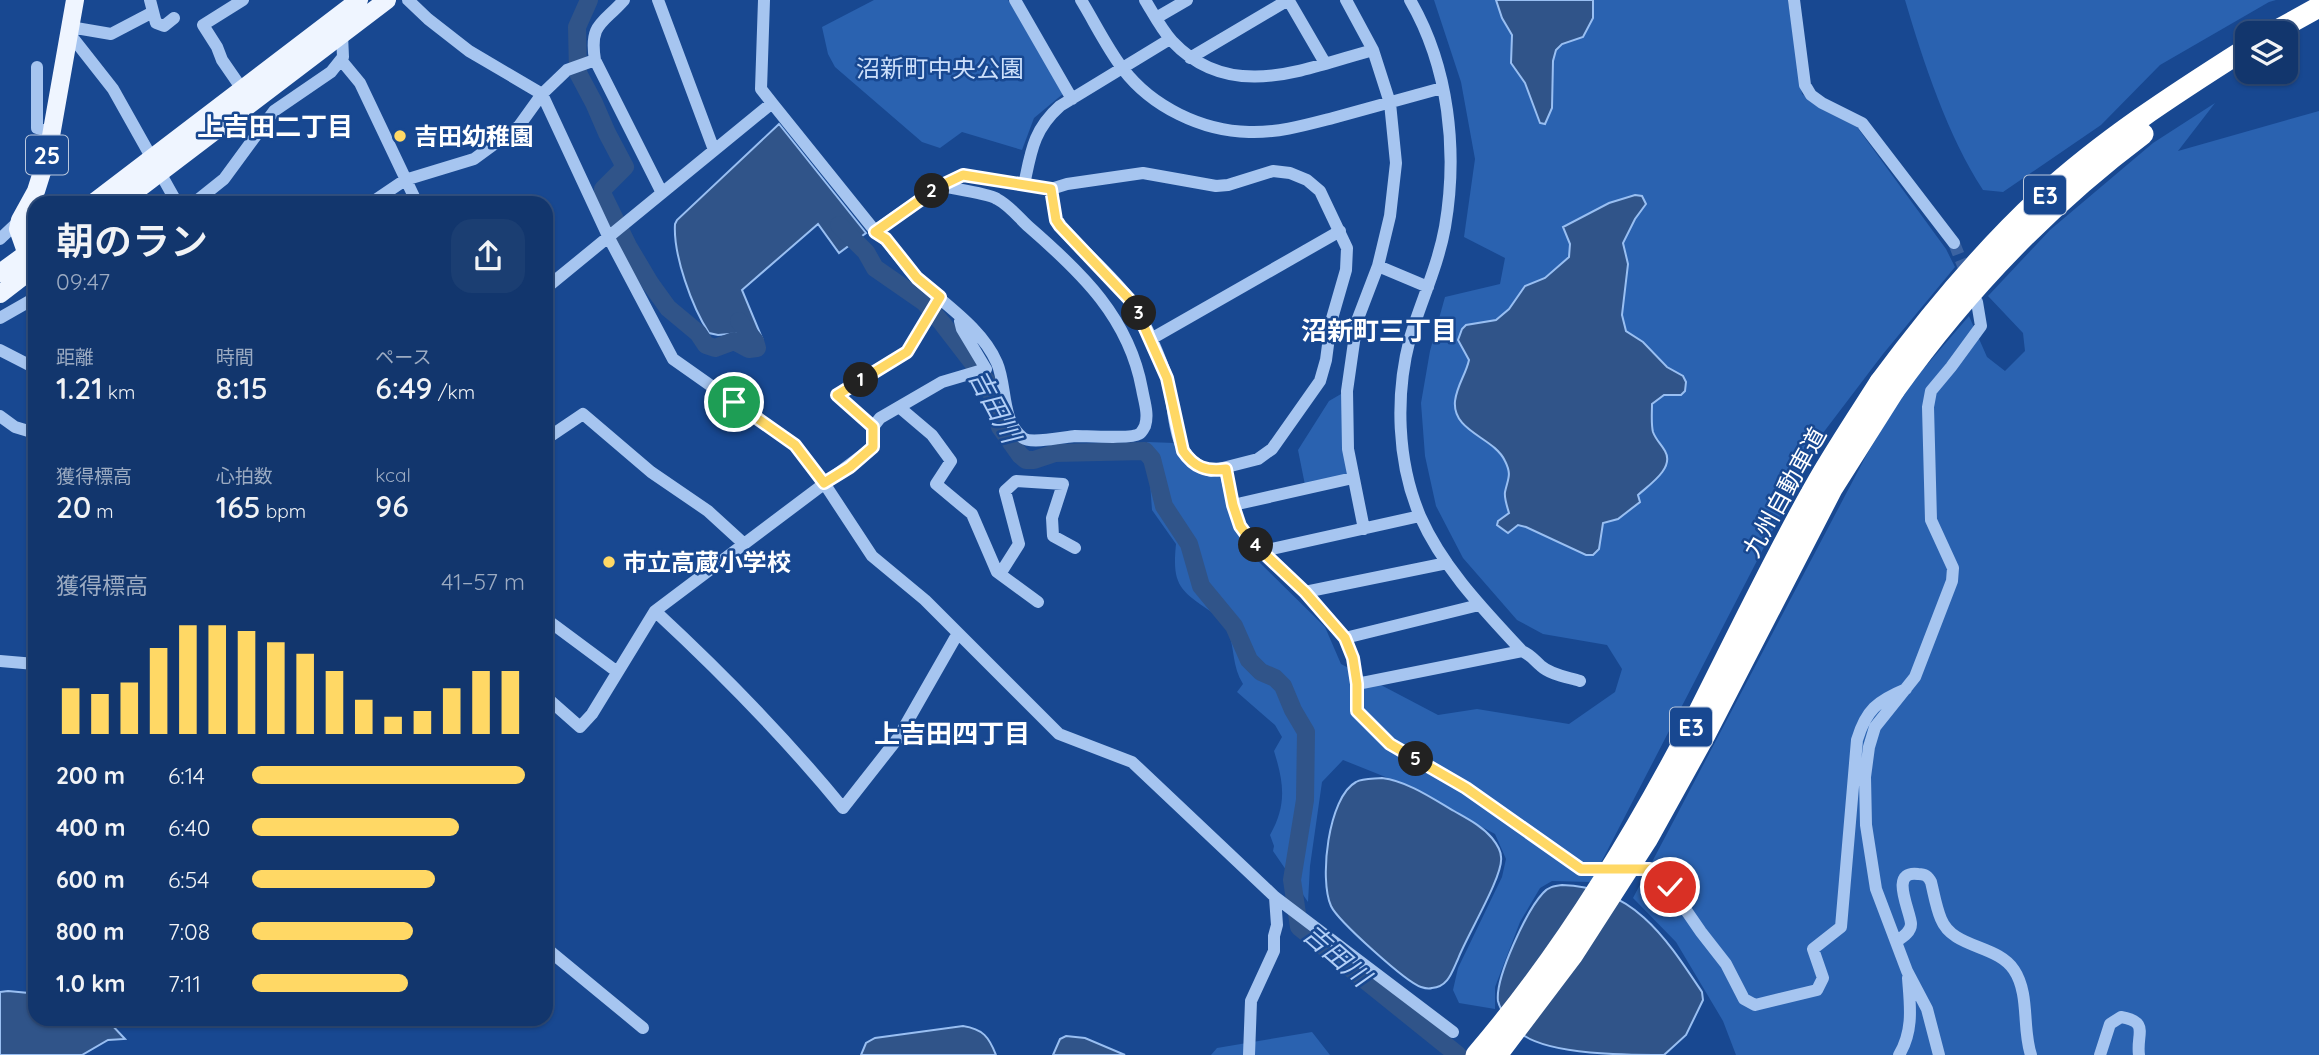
<!DOCTYPE html>
<html lang="ja">
<meta charset="utf-8">
<style>
body{margin:0;font-family:Quicksand,"Noto Sans JP",sans-serif;background:#1b3e72;color:#f1f3f6;height:100vh;display:flex;flex-direction:column;font-size:26px;white-space:nowrap}
*{box-sizing:border-box;margin:0}
p{font-size:23px;color:#9cabc2}
.icon{flex:none;width:38px;height:38px;fill:none;stroke:currentColor;stroke-width:2;stroke-linecap:round;stroke-linejoin:round}
.map{position:relative;flex:1;overflow:hidden}
.details{position:absolute;left:28px;top:196px;width:525px;height:830px;display:flex;flex-direction:column;background:#12366d;border-radius:21px;box-shadow:0 2px 5px #0004,0 0 0 2px #315080}
.details>*{flex:none}
.tools{position:absolute;left:2235px;top:21px;display:grid;gap:14px}
.tools a{display:grid;place-items:center;width:63px;height:63px;border-radius:14px;background:#12366d;box-shadow:0 2px 5px #0004,0 0 0 2px #315080;font-size:35px}
.pin{position:absolute;display:grid;place-items:center;width:60px;height:60px;color:#fff;margin:-30px;border:4px solid #fff;border-radius:50%;box-shadow:0 2px 7px #0007}
.km{position:absolute;width:35px;height:35px;margin:-18px;border-radius:50%;background:#222;color:#fff;font-size:19px;line-height:35px;text-align:center}
.round{display:grid;place-items:center;flex:none;width:74px;height:74px;border-radius:21px;background:#1b3e72}
.overview{display:flex;align-items:center;justify-content:space-between;height:119px;padding:0 28px}
h1{font-size:38px;font-weight:600;line-height:52px}
.figures{display:grid;grid-template-columns:repeat(3,1fr);gap:10px;height:119px;padding:7px 28px}
.figures div{display:grid;align-content:center}
.figures b{font-size:30px;font-weight:600}
.figures small{font-size:19px;font-weight:400}
.figures p{font-size:19px}
.chart{height:196px;padding:14px 28px}
.chart p{display:flex;justify-content:space-between}
.chart svg{width:100%;height:126px;margin-top:7px;stroke:#ffd865;stroke-width:6}
ul{padding:0 28px;list-style:none;font-size:23px}
li{display:grid;grid-template-columns:112px 84px 1fr;align-items:center;height:52px}
li i{height:18px;border-radius:9px;background:#ffd865}
.map>svg:first-child{display:block}
</style>
<div class="map">
<svg width="2319" height="1055" viewBox="0 0 2319 1055">
<rect width="100%" height="100%" fill="#184891"/>
<path fill="#2a62b0" d="M874 0H1008L1064 93 1034 118 1022 150 962 132 940 148 922 142 835 67 828 54 822 27Z
M1434 0H1788L1802 94 1823 110 1857 127 1946 249 1955 267 1883 354 1823 433 1591 882 1552 881 1540 888 1520 922 1495 987V1009L1459 1003 1453 990 1458 968 1502 877 1506 859 1495 834 1398 782 1343 760 1322 782 1310 866 1308 902 1273 851 1274 846 1270 835C1287 805 1284 783 1274 751L1282 737 1275 725 1237 692 1243 684C1232 667 1235 649 1228 631 1225 622 1218 616 1210 611 1179 590 1172 584 1176 544L1152 510 1147 442 1175 443 1203 472 1222 478 1236 527 1253 556 1325 627 1341 664 1438 715 1477 709 1569 724 1615 692 1622 669 1607 645 1543 634 1517 620 1463 558 1436 506 1425 456 1421 403 1430 351 1445 297 1500 284 1505 258 1464 237 1475 159 1461 82Z
M1905 0H2276L2269 2 2160 65 2101 125 2003 192 1983 190C1948 137 1923 61 1905 0Z
M2215 103 2178 151 2319 111V1055H1736L1723 1021 1676 942 1633 898 1867 454 1906 389 1969 316 1987 357 2005 371 2025 351 2023 333 1988 296 2050 230 2153 143Z
M1341 394 1350 476 1305 485 1298 450 1329 401Z
M1312 1032 1330 1055H1211L1217 1048Z"/>
<path fill="#305489" stroke="#99bff2" stroke-width="2" d="M1496 0H1593V18L1583 37 1562 44 1556 50 1553 61 1552 108 1545 124 1540 123 1525 83 1511 63 1512 35 1502 18Z
M779 124 866 233 839 253 818 224 742 290 762 338 742 342 740 333 718 335 709 333C692 307 673 255 675 224L677 220Z
M1635 195 1642 196 1646 204 1635 219 1623 243 1628 264 1622 315 1626 331 1643 342 1667 367 1683 376 1686 382 1685 391 1681 395H1664L1652 404C1652 413 1651 424 1653 432 1656 440 1661 444 1665 451 1675 468 1649 485 1638 495L1640 502 1618 519 1603 523 1599 549 1593 555H1586L1526 527 1518 525 1508 533 1497 525 1498 521 1509 513C1507 506 1504 498 1505 492 1508 478 1512 475 1505 461 1494 437 1452 432 1455 401 1457 385 1466 374 1469 360L1458 340 1462 329 1466 325 1496 320 1509 309 1525 286 1545 278 1569 257 1570 244 1563 227 1609 203Z
M1382 778C1407 781 1432 798 1454 811 1468 819 1482 826 1492 838 1496 843 1501 851 1501 857 1504 875 1466 937 1458 959 1452 972 1448 987 1432 988 1429 989 1424 988 1421 987 1406 982 1338 921 1331 906 1319 880 1328 797 1356 782 1363 778 1374 779 1382 778Z
M1562 885C1634 887 1666 938 1702 992L1703 1000 1686 1035 1664 1055C1626 1055 1552 1055 1523 1035 1514 1027 1501 1013 1498 1001 1495 978 1527 910 1543 893 1548 887 1554 886 1562 885Z
M8 991 29 993 35 998V1018L97 1019 111 1024 125 1039 108 1040 82 1055H0V992Z
M963 1026C983 1029 989 1037 996 1055H861L866 1043 875 1038Z
M1066 1036 1085 1038 1125 1055H1053L1060 1039Z"/>
<g fill="none" stroke-linecap="round" stroke-linejoin="round">
<path stroke="#305489" stroke-width="18" d="M589 0 577 27 578 73 594 103 607 133 625 167 603 189V195L628 246 650 283 668 308 698 333 706 345 715 348 734 341 749 349 757 348 755 341 739 321
M839 225 866 252 875 268 924 302 942 323 989 384 1000 427 1020 455 1026 460H1034L1055 453 1145 451 1152 459 1164 506 1189 544 1201 586 1234 626 1249 660 1261 672 1275 678 1283 686 1293 710 1306 732 1305 800 1292 880 1299 927 1458 1055"/>
<path stroke="#3b63a2" stroke-width="12" stroke-dasharray="12 6" stroke-linecap="butt" d="M1954 243 1968 278"/>
<path stroke="#a6c5f0" stroke-width="12" d="M150 0 156 23 164 26 174 18
M408 0 428 19 469 51 542 94 608 236 673 359 795 445 824 483 872 556 925 600 1059 734 1132 762 1275 897 1453 1032
M624 0C603 24 589 23 595 60L662 193
M658 0 714 150
M764 0 761 89 772 103
M1015 0 1072 99
M1081 0C1095 23 1107 48 1123 69 1152 107 1202 131 1249 132 1278 133 1306 125 1333 118 1370 108 1406 98 1442 88
M1145 0C1153 13 1161 29 1172 41 1230 103 1304 69 1373 50
M1346 0 1373 50 1390 103 1396 163 1390 216 1378 266 1357 321 1347 391 1348 449 1364 529
M1410 0C1449 67 1458 151 1445 227 1438 266 1421 301 1410 338 1395 395 1397 462 1420 516 1443 568 1484 610 1522 651 1531 655 1534 660 1541 666 1551 675 1567 677 1580 681
M1794 0 1805 85 1811 95 1822 103 1862 123 1954 243
M1289 1 1325 63
M1156 18 1187 0
M70 27 111 34 153 12
M69 33 113 89 177 203
M1190 58 1288 0
M341 60 360 83 417 203
M37 67V128L52 132
M242 89 222 60 217 47 203 25 243 0
M1024 185C1031 152 1033 130 1060 106L1170 39
M194 203 224 179 274 111 331 72 343 57 342 35
M371 203 405 180 474 159 519 126 542 94 567 70 595 60
M875 231C893 244 902 264 917 279 944 304 982 328 997 363 1007 386 1001 421 1023 438 1031 444 1064 437 1075 436 1087 436 1131 439 1139 434 1141 433 1144 428 1145 426 1149 414 1144 401 1142 389 1129 318 1082 273 1029 227 1019 218 1009 205 997 199 987 193 954 189 941 186
M0 239 20 220
M1378 266 1428 287
M546 288 772 103 875 231 940 186 963 175 1051 189 1067 184 1143 173 1216 186 1228 185 1273 171 1290 173 1307 180 1320 191 1347 248 1346 270 1331 322 1326 360 1320 381 1272 449 1258 459 1211 471C1167 457 1178 411 1166 375 1157 350 1146 323 1131 301 1111 274 1083 251 1060 227L1056 220 1051 189
M0 318 35 298
M1151 339 1340 231
M0 350 35 368
M899 407 932 435 951 461 936 484 972 514 997 572 1038 602
M0 416 15 427 35 433
M873 427 837 395 907 352 940 297
M546 439 583 414 651 472 708 511 743 543
M1225 469 1233 505 1240 526 1251 541 1305 592 1345 638 1353 658 1357 684V711L1390 744 1466 788 1581 869H1650L1670 887 1701 932 1726 964 1744 999 1755 1005 1817 990 1823 978 1813 949 1841 927 1857 740C1866 710 1877 701 1906 689
M1233 505 1353 478
M1263 551 1420 516
M1000 574 1019 544 1005 491 1016 481 1063 484 1052 518 1053 536 1075 548
M1305 592 1447 563
M655 611C723 674 784 736 843 808L898 738 958 633
M546 619 616 671
M1345 638 1479 605
M0 661 35 664
M1357 684 1522 651
M546 697 580 727 592 714 655 611 873 447V427L880 418 942 382 986 369 962 329 960 321
M1897 941C1903 937 1911 932 1911 924 1911 912 1888 870 1918 874 1925 874 1928 876 1931 882 1934 894 1936 907 1941 919 1953 949 1997 944 2014 970 2030 994 2022 1029 2031 1055
M546 948 643 1028
M1249 1055 1251 1001 1274 951V936L1277 925 1275 897
M1899 1055C1914 1030 1910 1005 1908 978
M1939 1055 1927 1009 1907 971 1876 889 1866 825 1865 777 1869 747 1875 727 1915 677 1952 581 1953 568 1931 520 1928 407 1931 391 1951 367 1981 326 1977 302
M2100 1055 2110 1024 2121 1017C2150 1022 2136 1034 2139 1055"/>
<path stroke="#eff5ff" stroke-width="18" d="M93 203 359 0
M120 203 387 0
M32 269 18 229 20 220 36 191 48 153 75 0
M0 273 34 248
M0 294 35 267"/>
<path stroke="#fff" stroke-width="21" d="M2272 33 2319 7
M1880 382C1928 317 1980 254 2040 198 2103 140 2176 93 2247 48
M1894 391C1964 293 2047 206 2143 134"/>
<path stroke="#fff" stroke-width="21" d="M1476 1055C1561 956 1631 842 1691 727 1733 645 1772 561 1818 481 1837 448 1859 415 1880 382
M1497 1055 1572 956 1648 838 1705 735 1832 489 1894 391"/>
</g>
<g fill="none" stroke-linecap="round" stroke-linejoin="round">
<g stroke="#fff" stroke-width="14">
<path id="route" d="M734 402 795 445 824 483 850 467 873 447V427L837 395 907 352 940 297 917 278 886 239 875 232 940 186 963 175 1051 189 1056 220 1060 226 1129 299 1138 313 1167 378 1183 451C1194 467 1206 472 1226 469L1233 505 1240 526 1251 541 1305 592 1345 638 1353 658 1357 684V711L1390 744 1466 788 1581 869H1650L1670 887"/>
</g>
<use href="#route" stroke="#ffd865" stroke-width="9"/>
</g>
<g fill="#ffd865" stroke="#184891" stroke-width="2.5">
<circle cx="400" cy="136" r="7"/>
<circle cx="609" cy="562" r="7"/>
</g>
<g text-anchor="middle" dominant-baseline="central" stroke-width="5" stroke-linejoin="round" paint-order="stroke">
<g fill="#184891" stroke="#bac8de" stroke-width="2">
<rect x="26" y="135.5" width="42" height="39" rx="5"/>
<rect x="2024" y="175.5" width="42" height="39" rx="5"/>
<rect x="1670" y="707.5" width="42" height="39" rx="5"/>
</g>
<g font-size="23" font-weight="bold" fill="#fff">
<text x="47" y="155">25</text>
<text x="2045" y="195">E3</text>
<text x="1691" y="727">E3</text>
</g>
<g font-size="24" fill="#cde0fb" stroke="#184891">
<text x="940" y="68">沼新町中央公園</text>
</g>
<g font-size="24" font-weight="bold" fill="#fff" stroke="#184891" text-anchor="start">
<text x="414" y="136">吉田幼稚園</text>
<text x="623" y="562">市立高蔵小学校</text>
</g>
<g font-size="24" fill="#fff" stroke="#184891">
<text transform="translate(1784 492) rotate(-61)">九州自動車道</text>
</g>
<g font-size="26" font-weight="bold" fill="#fff" stroke="#184891">
<text x="275" y="126">上吉田二丁目</text>
<text x="1379" y="330">沼新町三丁目</text>
<text x="952" y="733">上吉田四丁目</text>
</g>
<g font-size="26" font-style="italic" fill="#b2cff7" stroke="#184891">
<text transform="translate(995 406) rotate(62)">吉田川</text>
<text transform="translate(1337 955) rotate(41)">吉田川</text>
</g>
</g>
</svg>
<div class="tools">
<a><svg class="icon" aria-label="layers" viewBox="0 0 24 24"><path d="M12 4l9 5-9 5-9-5zM3 14l9 5 9-5"/></svg></a>
</div>
<div class="pin" style="left:734px;top:402px;background:#1e9e55"><svg class="icon" aria-label="arrive" viewBox="0 0 24 24"><path d="M6 21V4h12l-3 4 3 4H6"/></svg></div>
<div class="pin" style="left:1670px;top:887px;background:#d93025"><svg class="icon" aria-label="check" viewBox="0 0 24 24"><path d="M5 12l5 5 9-10"/></svg></div>
<b class="km" style="left:861px;top:380px">1</b>
<b class="km" style="left:932px;top:191px">2</b>
<b class="km" style="left:1139px;top:313px">3</b>
<b class="km" style="left:1256px;top:545px">4</b>
<b class="km" style="left:1416px;top:759px">5</b>
<section class="details">
<div class="overview"><div><h1>朝のラン</h1><p>09:47</p></div><a class="round"><svg class="icon" aria-label="share" viewBox="0 0 24 24"><path d="M12 15V3M7 8l5-5 5 5M5 13v7h14v-7"/></svg></a></div>
<div class="figures">
<div><p>距離</p><b>1.21<small> km</small></b></div>
<div><p>時間</p><b>8:15</b></div>
<div><p>ペース</p><b>6:49<small> /km</small></b></div>
</div>
<div class="figures">
<div><p>獲得標高</p><b>20<small> m</small></b></div>
<div><p>心拍数</p><b>165<small> bpm</small></b></div>
<div><p>kcal</p><b>96</b></div>
</div>
<div class="chart"><p><span>獲得標高</span>41–57 m</p>
<svg viewBox="0 0 160 44" preserveAspectRatio="none"><path d="M5 44V28M15 44V30M25 44V26M35 44V14M45 44V6M55 44V6M65 44V8M75 44V12M85 44V16M95 44V22M105 44V32M115 44V38M125 44V36M135 44V28M145 44V22M155 44V22"/></svg>
</div>
<ul>
<li><b>200 m</b>6:14<i style="width:100%"></i></li>
<li><b>400 m</b>6:40<i style="width:76%"></i></li>
<li><b>600 m</b>6:54<i style="width:67%"></i></li>
<li><b>800 m</b>7:08<i style="width:59%"></i></li>
<li><b>1.0 km</b>7:11<i style="width:57%"></i></li>
</ul>
</section>
</div>
